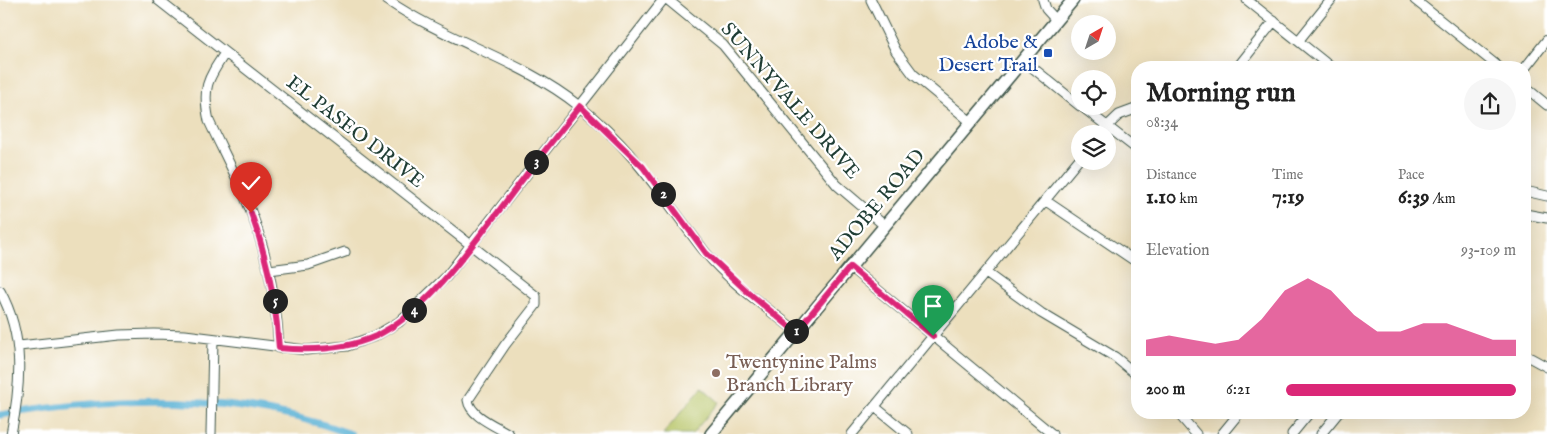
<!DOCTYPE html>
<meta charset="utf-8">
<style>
body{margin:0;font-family:"IM FELL English",serif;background:#f6f6f6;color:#222;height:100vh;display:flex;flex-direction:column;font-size:19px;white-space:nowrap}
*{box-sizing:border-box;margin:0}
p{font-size:16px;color:#767676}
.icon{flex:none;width:28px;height:28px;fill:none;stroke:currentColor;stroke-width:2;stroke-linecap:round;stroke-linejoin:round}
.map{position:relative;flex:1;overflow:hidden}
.sheet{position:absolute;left:1131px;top:61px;width:400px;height:358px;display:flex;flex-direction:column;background:#fff;border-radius:20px;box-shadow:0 5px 20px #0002}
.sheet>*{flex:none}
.needle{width:32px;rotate:39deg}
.buttons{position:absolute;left:1071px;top:15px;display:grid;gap:10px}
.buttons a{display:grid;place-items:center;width:45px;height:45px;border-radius:50%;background:#fff;box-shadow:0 5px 20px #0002;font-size:25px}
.pin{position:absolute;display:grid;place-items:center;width:42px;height:42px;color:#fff;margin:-51px -21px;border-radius:50% 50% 50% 0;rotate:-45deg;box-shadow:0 0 5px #0007}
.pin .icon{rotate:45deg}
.km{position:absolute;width:25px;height:25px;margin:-12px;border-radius:50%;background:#222;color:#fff;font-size:14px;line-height:25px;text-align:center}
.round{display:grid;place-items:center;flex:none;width:52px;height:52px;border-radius:26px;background:#f6f6f6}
.headline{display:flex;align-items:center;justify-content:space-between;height:85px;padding:0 15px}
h1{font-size:28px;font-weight:700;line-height:38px}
.metrics{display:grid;grid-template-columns:repeat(3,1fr);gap:8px;height:85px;padding:5px 15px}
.metrics div{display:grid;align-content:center}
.metrics b{font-size:21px;font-weight:700}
.metrics small{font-size:14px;font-weight:400}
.metrics p{font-size:14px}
.chart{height:140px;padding:10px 15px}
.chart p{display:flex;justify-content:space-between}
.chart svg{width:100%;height:90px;margin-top:5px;fill:#db2777;opacity:.7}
ul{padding:0 15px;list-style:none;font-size:16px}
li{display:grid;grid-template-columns:80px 60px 1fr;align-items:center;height:38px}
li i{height:12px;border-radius:6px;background:#db2777}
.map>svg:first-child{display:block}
</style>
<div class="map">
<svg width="1547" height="434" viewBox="0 0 1547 434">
<rect width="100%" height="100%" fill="#fff"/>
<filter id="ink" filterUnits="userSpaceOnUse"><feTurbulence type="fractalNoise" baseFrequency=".02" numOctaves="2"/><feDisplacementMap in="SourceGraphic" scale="10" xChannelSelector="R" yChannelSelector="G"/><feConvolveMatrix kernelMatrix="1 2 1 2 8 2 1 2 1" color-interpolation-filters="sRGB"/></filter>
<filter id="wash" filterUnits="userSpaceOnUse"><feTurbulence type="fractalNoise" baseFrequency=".0096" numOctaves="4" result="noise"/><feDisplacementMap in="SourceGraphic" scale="20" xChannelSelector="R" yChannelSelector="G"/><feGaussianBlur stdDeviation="1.12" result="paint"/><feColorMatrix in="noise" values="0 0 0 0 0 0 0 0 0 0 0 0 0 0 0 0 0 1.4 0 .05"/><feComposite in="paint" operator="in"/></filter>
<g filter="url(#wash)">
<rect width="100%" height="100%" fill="#ecdfbd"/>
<path fill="#b7c568" stroke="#6b814e" d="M702 387 719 402 692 434H663Z"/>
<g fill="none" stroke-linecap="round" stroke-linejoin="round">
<path stroke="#57b0d4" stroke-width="7" d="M0 415C117 396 238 392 351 434"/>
</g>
</g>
<g filter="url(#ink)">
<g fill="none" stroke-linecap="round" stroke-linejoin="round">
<g stroke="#3e5549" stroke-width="11">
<path id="minor" d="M158 0 536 296V305L505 345 468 400C470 416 496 426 509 434
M387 0C448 42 522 60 579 106 633 148 664 199 705 252 730 283 766 307 796 331
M668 0 723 45 837 185 885 226
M871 0 896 51 913 74 971 122
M1043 0 1046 9 1056 20
M1247 0 1332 68
M1415 0 1500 68
M1299 40 1331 0
M225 53C207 80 202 88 209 121 227 160 248 197 260 238 271 274 277 310 279 348
M1023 60 1080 106
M1237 68 1274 21
M1525 68 1547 40
M1525 87 1547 105
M1081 106 1138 150
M1099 134 1119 115 1138 108
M1525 191 1547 196
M1046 201 1138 263
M1525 214 1547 218
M850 267 1052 434
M269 270 308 265 345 252
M986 273 1041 313 1115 357 1138 376
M0 291C25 336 21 385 11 434
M19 346 119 335 154 334 185 335 306 350 347 346 375 336 399 322 446 277 663 0
M1525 355 1547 367
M875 407 908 434
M1177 412 1196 434
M211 434 213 339
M852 434 1080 158
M1222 434 1240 412
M1292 434 1310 412
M1321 434 1339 412"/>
</g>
<g stroke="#3e5549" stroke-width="14">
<path id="major" d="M711 434 1073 0"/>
</g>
<use href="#minor" stroke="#fff" stroke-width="9"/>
<use href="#major" stroke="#fff" stroke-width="11"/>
</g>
</g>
<g fill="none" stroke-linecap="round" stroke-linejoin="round" filter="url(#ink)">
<g stroke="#fff" stroke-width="10">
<path id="route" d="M251 213C267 257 276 301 279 348 312 351 345 350 376 336 428 310 463 256 498 212 525 176 552 141 580 106L643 167 706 253 750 294 796 332 850 267 933 336"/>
</g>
<use href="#route" stroke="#db2777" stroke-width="6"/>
</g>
<rect fill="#1a4fb4" stroke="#fff" stroke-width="2" x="1043" y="48" width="10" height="10" rx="2.5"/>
<circle fill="#8d6e63" stroke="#fff" stroke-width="2" cx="716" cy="373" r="5"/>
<g text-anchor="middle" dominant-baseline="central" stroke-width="4.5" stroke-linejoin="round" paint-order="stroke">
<g font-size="20" fill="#164399" stroke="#fff" text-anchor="end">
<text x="1038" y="42">Adobe &amp;<tspan x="1038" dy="23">Desert Trail</tspan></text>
</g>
<g font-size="20" fill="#1f3d34" stroke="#fff">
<text transform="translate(790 101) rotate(49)">SUNNYVALE DRIVE</text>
<text transform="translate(355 132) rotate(38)">EL PASEO DRIVE</text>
<text transform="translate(877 205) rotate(-50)">ADOBE ROAD</text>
</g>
<g font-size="20" fill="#785e54" stroke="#fff" text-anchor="start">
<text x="726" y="362">Twentynine Palms<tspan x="726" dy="23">Branch Library</tspan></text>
</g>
</g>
</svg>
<div class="buttons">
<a><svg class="needle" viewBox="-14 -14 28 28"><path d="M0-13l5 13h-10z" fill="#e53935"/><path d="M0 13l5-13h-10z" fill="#767676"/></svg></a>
<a><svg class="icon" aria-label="locate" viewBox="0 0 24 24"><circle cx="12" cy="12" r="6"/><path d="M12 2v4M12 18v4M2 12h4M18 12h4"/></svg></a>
<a><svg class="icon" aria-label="layers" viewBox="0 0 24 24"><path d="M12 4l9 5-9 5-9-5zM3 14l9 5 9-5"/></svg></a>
</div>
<div class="pin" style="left:933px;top:336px;background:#1e9e55"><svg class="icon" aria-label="arrive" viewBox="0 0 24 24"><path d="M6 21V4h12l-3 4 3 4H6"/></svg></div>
<div class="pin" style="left:251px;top:213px;background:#d93025"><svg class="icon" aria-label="check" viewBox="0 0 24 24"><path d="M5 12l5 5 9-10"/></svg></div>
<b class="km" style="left:796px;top:331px">1</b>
<b class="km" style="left:663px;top:194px">2</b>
<b class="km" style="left:536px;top:162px">3</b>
<b class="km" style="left:414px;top:310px">4</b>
<b class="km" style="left:275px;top:301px">5</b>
<section class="sheet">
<div class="headline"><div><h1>Morning run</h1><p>08:34</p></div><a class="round"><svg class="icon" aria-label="share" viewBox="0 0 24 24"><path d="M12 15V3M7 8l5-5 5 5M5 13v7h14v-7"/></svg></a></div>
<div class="metrics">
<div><p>Distance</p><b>1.10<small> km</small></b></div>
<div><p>Time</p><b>7:19</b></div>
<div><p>Pace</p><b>6:39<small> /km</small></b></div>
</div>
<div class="chart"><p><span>Elevation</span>93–109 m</p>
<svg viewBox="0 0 160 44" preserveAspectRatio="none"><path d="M0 44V36L10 34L20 36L30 38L40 36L50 26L60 12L70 6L80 12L90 24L100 32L110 32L120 28L130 28L140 32L150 36L160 36V44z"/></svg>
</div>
<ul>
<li><b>200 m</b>6:21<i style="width:100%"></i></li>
</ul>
</section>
</div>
